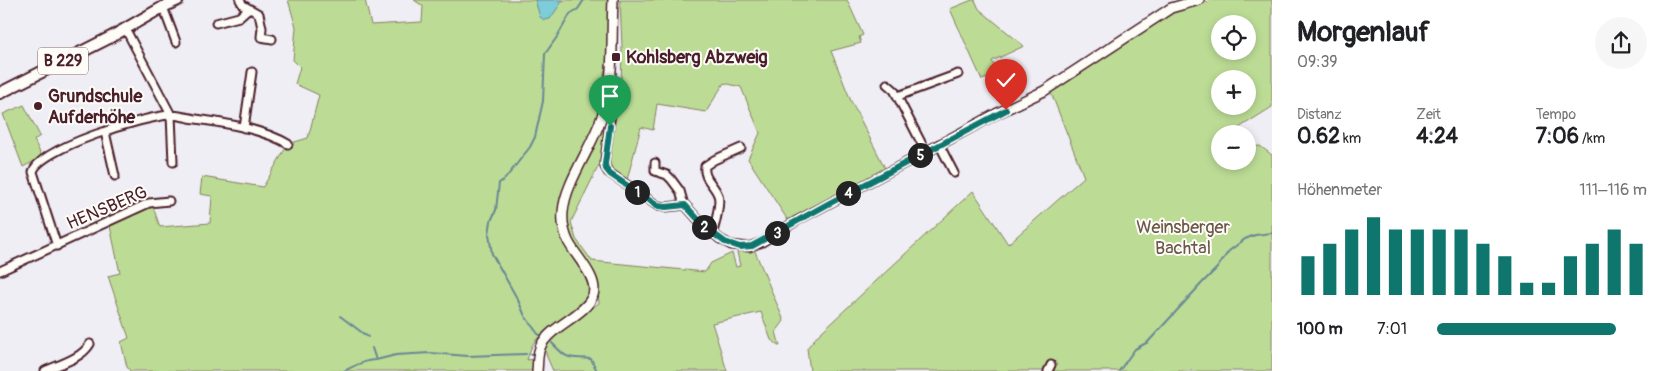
<!DOCTYPE html>
<html lang="de">
<meta charset="utf-8">
<style>
body{margin:0;font-family:Pangolin,sans-serif;background:#f6f6f6;color:#202124;height:100vh;display:flex;flex-direction:column;font-size:19px;white-space:nowrap}
*{box-sizing:border-box;margin:0}
p{font-size:16px;color:#757577}
.icon{flex:none;width:28px;height:28px;fill:none;stroke:currentColor;stroke-width:2;stroke-linecap:round;stroke-linejoin:round}
.map{position:relative;flex:1;overflow:hidden}
.drawer{display:flex;flex-direction:column;background:#fff;width:400px}
.drawer>*{flex:none}
.tools{position:absolute;left:1211px;top:15px;display:grid;gap:10px}
.tools a{display:grid;place-items:center;width:45px;height:45px;border-radius:50%;background:#fff;box-shadow:0 2px 8px #0003;font-size:25px}
.pin{position:absolute;display:grid;place-items:center;width:42px;height:42px;color:#fff;margin:-51px -21px;border-radius:50% 50% 50% 0;rotate:-45deg;box-shadow:0 0 5px #0007}
.pin .icon{rotate:45deg}
.km{position:absolute;width:25px;height:25px;margin:-12px;border-radius:50%;background:#222;color:#fff;font-size:14px;line-height:25px;text-align:center}
.round{display:grid;place-items:center;flex:none;width:52px;height:52px;border-radius:26px;background:#f6f6f6}
.overview{display:flex;align-items:center;justify-content:space-between;height:85px;padding:0 25px}
h1{font-size:28px;font-weight:800;line-height:38px}
.stats{display:grid;grid-template-columns:repeat(3,1fr);gap:8px;height:85px;padding:5px 25px}
.stats div{display:grid;align-content:center}
.stats b{font-size:21px;font-weight:800}
.stats small{font-size:14px;font-weight:400}
.stats p{font-size:14px}
.chart{height:140px;padding:10px 25px}
.chart p{display:flex;justify-content:space-between}
.chart svg{width:100%;height:90px;margin-top:5px;stroke:#0f766e;stroke-width:6}
ul{padding:0 25px;list-style:none;font-size:16px}
li{display:grid;grid-template-columns:80px 60px 1fr;align-items:center;height:38px}
li i{height:12px;border-radius:6px;background:#0f766e}
main{display:flex;flex:1;min-height:0}
.map>svg:first-child{display:block}
</style>
<main>
<div class="map">
<svg width="1272" height="371" viewBox="0 0 1272 371">
<rect width="100%" height="100%" fill="#efeef4"/>
<filter id="ink" filterUnits="userSpaceOnUse"><feTurbulence type="fractalNoise" baseFrequency=".02" numOctaves="2"/><feDisplacementMap in="SourceGraphic" scale="10" xChannelSelector="R" yChannelSelector="G"/><feConvolveMatrix kernelMatrix="1 2 1 2 8 2 1 2 1" color-interpolation-filters="sRGB"/></filter>
<g filter="url(#ink)">
<path fill="#bcdc95" stroke="#837e60" fill-rule="evenodd" d="M288 0H365L371 25 422 22 423 6 414 0H608V64L604 72 605 85 603 104 559 202C558 227 567 247 579 268 585 278 588 281 589 293 575 312 551 323 535 341 531 346 529 354 527 360L533 359V371H130L127 367 121 342 129 338 108 276 120 273 110 226 152 204 160 227 210 223 212 196 200 194 202 177 263 187 288 144 308 138 319 95 295 84 300 67 293 60 296 27Z
M620 0H847L863 35 859 37 861 43 831 51 851 101 886 170 789 222 748 159 760 133 741 87 724 83 706 112 657 104 653 130 641 127 627 180 616 173 609 163 617 94 620 95 621 89 622 46Z
M972 0H975L979 9 1024 46 992 61 998 74 982 80 950 9Z
M1215 0H1272V107L1234 131 1236 134H1220V161H1248V147L1260 146 1272 155V371H810L807 348 819 334 973 191 1008 244 1084 177 1050 90 1164 15 1181 7ZM1220 24H1248V51H1220ZM1220 79H1248V106H1220Z
M24 105 40 136 34 140 42 157 23 167 3 114Z
M607 115 602 166 599 165 571 222 576 239 592 261 705 272 711 263 732 253 736 267 740 266 737 252 754 249 784 321 776 332 780 346 771 340 761 312 712 323 727 371H553L547 357 545 348 559 333 599 303C598 297 599 290 597 284 593 265 577 251 570 233 557 204 581 176 593 151 598 139 603 127 607 115Z"/>
<path fill="#7dccda" stroke="#698794" d="M535 0H563L550 19 544 20 540 17Z"/>
<g fill="none" stroke-linecap="round" stroke-linejoin="round">
<path stroke="#698794" stroke-width="2" d="M340 316 368 337
M543 336 538 334 525 316 518 300 492 254 489 234 491 221 496 210 499 183 505 179 530 147 535 137 543 101 545 54 557 37 570 14 578 9 584 0
M552 343C569 361 567 357 591 359L597 371
M372 348 376 360 396 355 430 353 468 356 526 354
M530 354H534
M344 371C354 366 365 360 376 360
M1119 371 1135 349 1148 342 1203 282 1217 268 1229 251 1245 239 1255 235 1272 233"/>
<g stroke="#4a1f2b" stroke-width="11">
<path id="street" d="M240 0 243 5 259 14 262 28 261 37 272 39
M163 7 176 42
M216 23 239 17 248 9
M125 28 171 115 173 162
M610 85 614 89 605 160V167L608 172 658 206 666 207 685 205 703 225 720 239 731 245 749 247 762 242 798 220 926 152 894 90 887 84
M898 96 958 74
M244 128 252 72
M105 132 115 176
M939 144 954 173
M655 163V171L667 175 671 179 680 191 684 205
M712 234C715 226 721 202 718 195 714 184 703 179 705 166L714 160 741 148
M57 246 33 172C38 148 146 116 170 115 178 115 188 118 196 119 225 123 263 129 288 144
M0 271 149 203 169 201
M45 371C60 364 81 359 90 344
M1048 371 1051 365"/>
</g>
<g stroke="#4a1f2b" stroke-width="12">
<path id="secondary" d="M926 152 996 114 1044 91 1171 8 1199 0
M537 371C538 364 537 355 540 348 547 327 586 316 593 295 599 278 575 256 568 241 564 232 562 222 563 212 565 182 594 145 603 113 615 76 611 39 613 0"/>
</g>
<g stroke="#4a1f2b" stroke-width="14">
<path id="primary" d="M0 93 111 37 163 7 178 0"/>
</g>
<use href="#street" stroke="#fdfcf7" stroke-width="7"/>
<use href="#secondary" stroke="#fdfcf7" stroke-width="9"/>
<use href="#primary" stroke="#fdfcf7" stroke-width="10"/>
</g>
</g>
<g fill="none" stroke-linecap="round" stroke-linejoin="round" filter="url(#ink)">
<g stroke="#fff" stroke-width="10">
<path id="route" d="M610 126 605 164 606 169 610 174 658 206 666 207 685 205 707 229 725 242 740 247 752 246 828 204 1006 110"/>
</g>
<use href="#route" stroke="#0f766e" stroke-width="6"/>
</g>
<g fill="#4a1f2b" stroke="#fdfcf7" stroke-width="2">
<rect x="611" y="52" width="10" height="10" rx="2.5"/>
<circle cx="38" cy="106" r="5"/>
</g>
<g text-anchor="middle" dominant-baseline="central" stroke-width="4" stroke-linejoin="round" paint-order="stroke">
<rect fill="#fdfcf7" stroke="#806168" stroke-width="1" x="38" y="47.5" width="50" height="27" rx="4"/>
<g font-size="16" font-weight="bold" fill="#4a1f2b">
<text x="63" y="61">B 229</text>
</g>
<g font-size="18" font-weight="bold" fill="#4a1f2b" stroke="#fdfcf7" text-anchor="start">
<text x="626" y="57">Kohlsberg Abzweig</text>
<text x="48" y="96">Grundschule<tspan x="48" dy="21">Aufderhöhe</tspan></text>
</g>
<g font-size="18" fill="#4a1f2b" stroke="#fdfcf7">
<text transform="translate(107 208) rotate(-23)">HENSBERG</text>
</g>
<g font-size="18" fill="#6c584b" stroke="#fdfcf7">
<text x="1183" y="227">Weinsberger<tspan x="1183" dy="21">Bachtal</tspan></text>
</g>
</g>
</svg>
<div class="tools">
<a><svg class="icon" aria-label="locate" viewBox="0 0 24 24"><circle cx="12" cy="12" r="6"/><path d="M12 2v4M12 18v4M2 12h4M18 12h4"/></svg></a>
<a>+</a>
<a>−</a>
</div>
<div class="pin" style="left:610px;top:126px;background:#1e9e55"><svg class="icon" aria-label="arrive" viewBox="0 0 24 24"><path d="M6 21V4h12l-3 4 3 4H6"/></svg></div>
<div class="pin" style="left:1006px;top:110px;background:#d93025"><svg class="icon" aria-label="check" viewBox="0 0 24 24"><path d="M5 12l5 5 9-10"/></svg></div>
<b class="km" style="left:637px;top:192px">1</b>
<b class="km" style="left:704px;top:227px">2</b>
<b class="km" style="left:777px;top:233px">3</b>
<b class="km" style="left:848px;top:193px">4</b>
<b class="km" style="left:920px;top:155px">5</b>
</div>
<section class="drawer">
<div class="overview"><div><h1>Morgenlauf</h1><p>09:39</p></div><a class="round"><svg class="icon" aria-label="share" viewBox="0 0 24 24"><path d="M12 15V3M7 8l5-5 5 5M5 13v7h14v-7"/></svg></a></div>
<div class="stats">
<div><p>Distanz</p><b>0.62<small> km</small></b></div>
<div><p>Zeit</p><b>4:24</b></div>
<div><p>Tempo</p><b>7:06<small> /km</small></b></div>
</div>
<div class="chart"><p><span>Höhenmeter</span>111–116 m</p>
<svg viewBox="0 0 160 44" preserveAspectRatio="none"><path d="M5 44V25M15 44V19M25 44V12M35 44V6M45 44V12M55 44V12M65 44V12M75 44V12M85 44V19M95 44V25M105 44V38M115 44V38M125 44V25M135 44V19M145 44V12M155 44V19"/></svg>
</div>
<ul>
<li><b>100 m</b>7:01<i style="width:85%"></i></li>
</ul>
</section>
</main>
